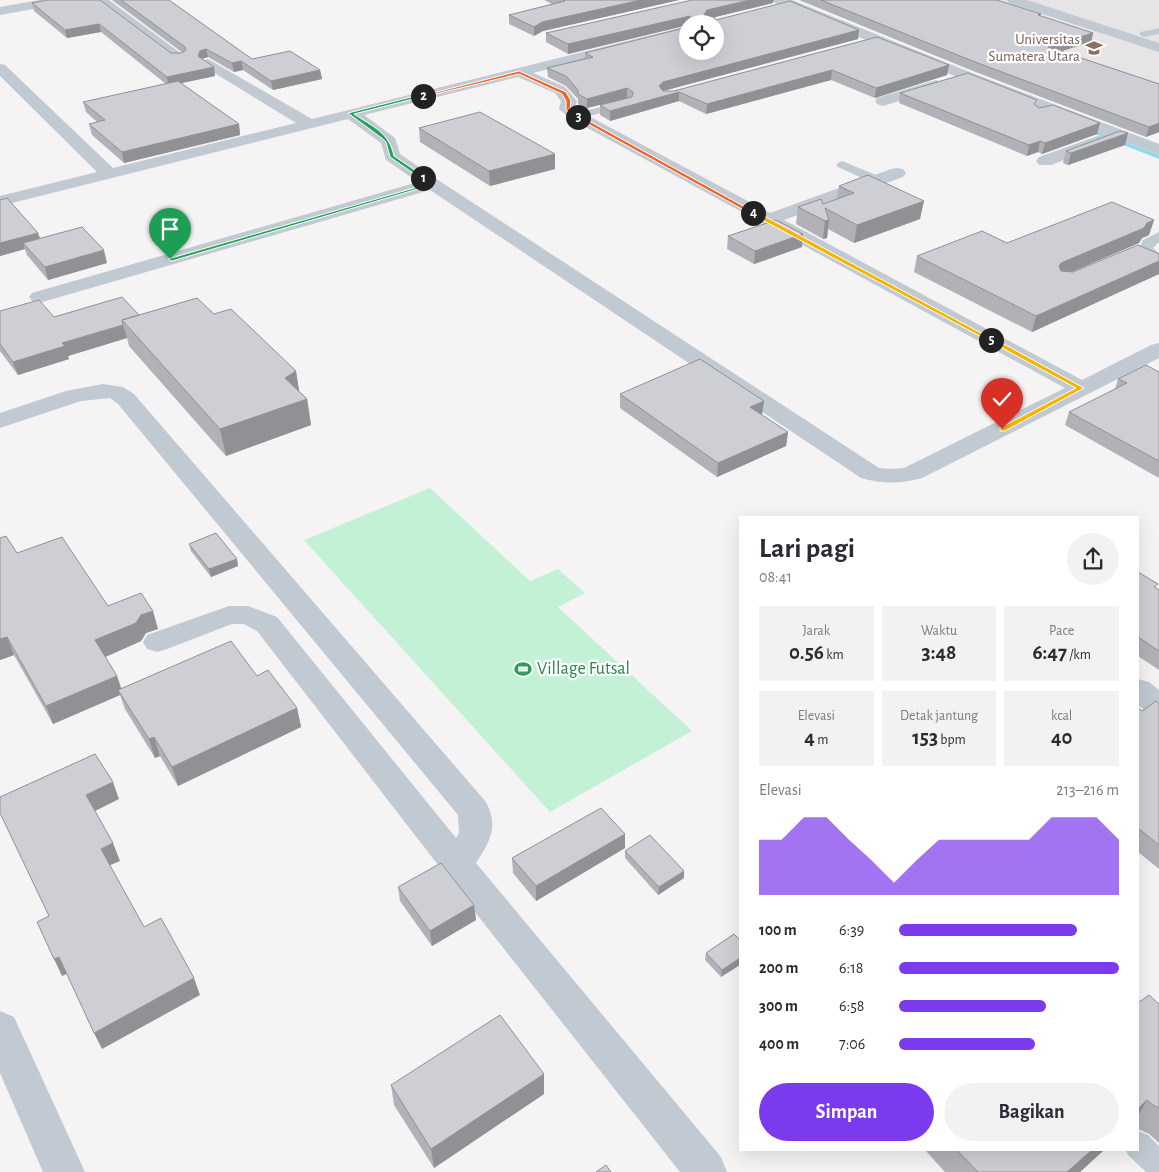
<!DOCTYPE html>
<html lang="id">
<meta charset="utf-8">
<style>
body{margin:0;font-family:"Alegreya Sans",sans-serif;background:#f2f2f3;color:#2b2b33;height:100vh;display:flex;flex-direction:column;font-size:19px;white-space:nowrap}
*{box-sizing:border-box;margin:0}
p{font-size:16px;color:#7c7c81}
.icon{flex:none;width:28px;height:28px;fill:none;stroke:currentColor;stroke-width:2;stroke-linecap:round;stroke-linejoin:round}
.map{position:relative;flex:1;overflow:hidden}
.details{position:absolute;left:739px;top:516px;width:400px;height:635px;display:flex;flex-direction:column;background:#fff;border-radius:0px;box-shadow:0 5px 20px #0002}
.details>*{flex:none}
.buttons{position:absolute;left:679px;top:15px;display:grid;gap:10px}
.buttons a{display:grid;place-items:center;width:45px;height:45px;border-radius:50%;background:#fff;box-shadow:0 5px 20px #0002;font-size:25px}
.pin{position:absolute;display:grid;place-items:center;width:42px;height:42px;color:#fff;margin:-51px -21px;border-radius:50% 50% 50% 0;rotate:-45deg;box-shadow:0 0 5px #0007}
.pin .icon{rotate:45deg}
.km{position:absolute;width:25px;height:25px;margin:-12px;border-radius:50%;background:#222;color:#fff;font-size:14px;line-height:25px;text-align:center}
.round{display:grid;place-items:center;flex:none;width:52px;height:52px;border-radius:26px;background:#f2f2f3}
.summary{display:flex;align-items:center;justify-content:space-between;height:85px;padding:0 20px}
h1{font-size:28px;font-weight:600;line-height:38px}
.metrics{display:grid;grid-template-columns:repeat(3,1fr);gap:8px;height:85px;padding:5px 20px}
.metrics div{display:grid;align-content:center;border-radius:0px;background:#f2f2f3;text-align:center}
.metrics b{font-size:21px;font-weight:600}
.metrics small{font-size:14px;font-weight:400}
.metrics p{font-size:14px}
.chart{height:140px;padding:10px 20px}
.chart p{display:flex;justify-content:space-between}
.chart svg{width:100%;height:90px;margin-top:5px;fill:#7c3aed;opacity:.7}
.button{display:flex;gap:10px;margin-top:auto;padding:10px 20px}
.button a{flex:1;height:58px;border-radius:30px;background:#7c3aed;color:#fff;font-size:20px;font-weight:600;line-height:58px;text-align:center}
.button a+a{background:#f2f2f3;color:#2b2b33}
ul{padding:0 20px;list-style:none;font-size:16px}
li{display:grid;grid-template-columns:80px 60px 1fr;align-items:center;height:38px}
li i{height:12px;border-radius:6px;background:#7c3aed}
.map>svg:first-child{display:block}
</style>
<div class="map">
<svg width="1159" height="1172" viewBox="0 0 1159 1172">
<rect width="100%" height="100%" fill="#f5f3f3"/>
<path fill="#e6e4e5" d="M897 0H1159V97Z"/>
<path fill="#c3f1d5" d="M430 488 530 581 558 569 585 593 558 607 692 731 550 812 304 540Z"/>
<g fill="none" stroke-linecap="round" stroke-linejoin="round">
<path fill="#90daee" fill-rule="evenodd" d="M1085 128H1089L1159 155V159L1085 130Z"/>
<path fill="#c1cad2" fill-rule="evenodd" d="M1159 28V34L1144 37 1139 34 1141 32Z
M624 101 628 102 629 104 628 106 577 119 572 116 573 114Z
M842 161 881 177 883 180 881 183H873L838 167 836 165 838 163Z
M1159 232V242L1153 248 1159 253V262L1144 256 1139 248 1143 240Z
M1138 1131 1148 1135 1159 1146V1172H1146L1128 1155 1126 1150H1138Z"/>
<path fill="#c1cad2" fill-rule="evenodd" d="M39 0H68L61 4 0 15V7Z
M94 0H109L186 57 184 60H174Z
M773 0H792L972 73 1159 144V155L962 79 775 3Z
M1007 0H1027L1159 43V52L1009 3Z
M688 26V34L533 73 565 87 577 101 575 108 583 113 770 213 891 169 897 168 903 169 906 173 903 177 784 220 1082 380 1151 345 1159 343V358L922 478C900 484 883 484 861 478L430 190 46 301 39 303 32 301 29 297 32 293 418 182 386 160 381 143 348 119 0 206V196L97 172 0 76V64L5 65 113 168 296 123 203 66 201 63 203 60 208 59 312 119ZM518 77 555 93 561 101 559 109 571 119 1065 388 904 468 891 469 879 468 438 180 400 154 395 138 364 115Z
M936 80 941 82 944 85 941 88 883 106 877 104 875 101 877 98Z
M1100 135 1106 136 1108 140 1106 144 1051 165H1039L1036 161 1039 157Z
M103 384 123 387 134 394 486 802C499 827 490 841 476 863L721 1157 727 1172H680L445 874 257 631 244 624H232L167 649 157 652 147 649 143 642 147 635 229 606H248L277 617 456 838 459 833 458 815 118 404 110 398 81 401 0 428V413L66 391Z
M1138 679 1149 682 1159 690V716L1148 713 1138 705Z
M0 1011 14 1017 85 1172H43L0 1073Z"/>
</g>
<path fill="#b0b2b7" d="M48 0 171 53H183L112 0H169L252 59 320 70 322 79 273 90 243 70 234 72 208 57 202 59 214 67 215 76 181 83 239 124 240 135 124 163 92 135 89 124 97 122 86 112 83 102 166 84 101 32 67 38 34 11 32 3Z
M544 0H679L543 31 534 36 509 24V15L552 4Z
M799 0H997L1041 16 1093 33 1091 42 1061 51 1159 84V132L1146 137 973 71Z
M773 3 714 17 716 20 858 39 663 91H674L877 37 949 65 947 75 875 98 831 80 706 114 679 101 610 121 600 115V105L627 98 587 108 578 104V99L566 86 548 77 547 68 585 58V53L715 24H688V25L568 54 546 42V33Z
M900 93 1036 106 1039 108 1100 123 1097 134 1042 154 1038 152 1027 156 899 103Z
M419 128 555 154V169L490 186 420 142Z
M1128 133 1125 145 1068 165 1063 163 1066 151Z
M839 186 920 219 854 243 828 229 827 238 823 239 796 224 798 207 823 204 837 199Z
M0 200 38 233 40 238 107 263 48 280 27 255 25 249 0 256Z
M1154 220 1149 235 1142 238 1139 243 1072 272 1159 254V274L1032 332 914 272 917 256Z
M728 236 802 247 754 264 727 249Z
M0 311 54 317 214 314 296 371 299 391 307 399 311 425 226 456 129 346 127 338 68 356 69 359 18 375 0 351Z
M1159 372V478L1065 425 1069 412 1115 389 1118 379Z
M620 394 764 401 762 414 761 415 788 432 786 446 717 477 620 408Z
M189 544 237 559 238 566 211 577 191 551Z
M17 553 108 606 158 629 146 633 141 641 105 657 117 676 121 688 257 676 297 708 301 727 178 786 160 756 155 758 125 709 120 695 53 724 14 655 0 660Z
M1138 572 1159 590V670L1138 656Z
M1159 704V869L1138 852V708L1142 711Z
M625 848 536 901 513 873 512 858Z
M625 851 684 878 658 895 625 858Z
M398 887 474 905 476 920 432 946 400 901Z
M734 934 721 977 705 960 706 953Z
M1138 1003 1159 1004V1143L1149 1134 1138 1129Z
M544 1074V1094L434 1168 394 1105 391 1085Z
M925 1150H1104L1080 1172H945Z"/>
<path fill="#909195" d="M641 0H679L543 31 534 36V27L542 22Z
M750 0H774L773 3 707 19 704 15 707 10Z
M690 16 689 24H688V25L568 54V44Z
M99 24 101 32 67 38 65 30Z
M859 30 858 39 663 91 659 86 663 82Z
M1093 33 1091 42 1046 56 1048 47Z
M206 49 208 57 201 59 198 56 200 51Z
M241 61 243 70 234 72 232 63Z
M949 65 947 75 875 98 876 88Z
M214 67 215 76 168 86 167 77Z
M320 70 322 79 273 90 271 81Z
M832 70 831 80 706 114 707 104Z
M627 88V98L587 108V99Z
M679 92V101L610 121V111Z
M1100 123 1097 134 1042 154 1045 143Z
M1159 123V132L1146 137 1149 127Z
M239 124 240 135 124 163 122 152Z
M1128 133 1125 145 1068 165 1071 153Z
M1040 141 1038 152 1027 156 1029 145Z
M555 154V169L490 186 489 171Z
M924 201 920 219 854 243 857 225Z
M829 220 827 238 823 239 825 221Z
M1154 220 1149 235 1142 238 1139 243 1057 278 1059 266 1061 263Z
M38 233 42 245 23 243 25 249 0 256V243Z
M803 234 802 247 754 264 755 251Z
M104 250 107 263 48 280 45 267Z
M1159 261V274L1032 332 1036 316Z
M123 325 127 338 68 356 69 359 18 375 13 362 62 343Z
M296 371 300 397 285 378Z
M307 399 311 425 226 456 220 429Z
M764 401 762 414 748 420 750 407Z
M788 432 786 446 717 477 718 463Z
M237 559 238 566 211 577 209 569Z
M153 611 158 629 146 633 141 641 101 659 95 640 141 615Z
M7 637 14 655 0 660V639Z
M117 676 123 694 118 690 120 695 53 724 46 706Z
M297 708 301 727 178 786 172 767Z
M154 737 160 756 155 758 149 739Z
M113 782 119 799 93 812 86 795Z
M625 834V848L536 901V886Z
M113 843 120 861 108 866 101 849Z
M684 871V878L658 895 659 887Z
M474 905 476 920 432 946 430 931Z
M59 957 67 974 62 976 54 959Z
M740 958V965L721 977 722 970Z
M194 978 200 995 102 1049 94 1033Z
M544 1074V1094L434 1168 431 1149Z
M1147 1100 1138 1116V1109Z
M1092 1150H1104L1080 1172H1067Z"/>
<path fill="#cdcfd5" stroke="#909195" d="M48 0H100L171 53H182L186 50 185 47 121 0H169L252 59 290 51 320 70 271 81 241 61 232 63 206 49 200 51 198 56 214 67 167 77 99 24 65 30 32 3Z
M563 0H641L542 22 534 27 509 15 565 1Z
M692 0H750L707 10 704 15 714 17 716 20 790 1 859 30 663 82 659 86 663 91H674L877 37 949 65 876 88 832 70 707 104 679 92 610 111 600 105 632 97 633 92 627 88 587 99 578 94V90L566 76 547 68 593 57 585 53 688 27V51H715V24H689L690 16 568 44 546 33Z
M821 0H997L1041 14 1038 15 1093 33 1048 47 1159 84V123L1149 127 975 62Z
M968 73 1037 100 1034 104 1039 108 1053 105 1100 123 1045 143 1040 141 1029 145 900 93Z
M178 81 239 124 122 152 89 124 105 120 83 102Z
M480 112 555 154 489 171 419 128Z
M1120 131 1128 133 1071 153 1066 151Z
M868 175 924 201 857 225 825 208 829 220 825 221 798 207 821 199 823 204 854 193 839 186Z
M7 198 38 233 0 243V200Z
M1112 202 1154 220 1147 223 1144 228 1061 263 1059 266 1061 271 1073 272 1138 245 1159 254V261L1036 316 917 256 982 231 1007 243Z
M776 220 803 234 755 251 728 236Z
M82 227 104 250 45 267 23 243Z
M122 297 139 315 122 320 123 325 62 343 65 346 13 362 0 344V311L39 300 54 317Z
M197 298 214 314 231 309 296 371 285 378 307 399 220 429 122 320Z
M700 359 764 401 750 407 788 432 718 463 620 394Z
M1146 365 1159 372V461L1069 412 1127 383 1118 379Z
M216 533 237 559 209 569 189 544Z
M6 536 17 553 62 537 108 606 141 593 153 611 141 615 136 623 95 640 117 676 46 706 7 637 0 639V538Z
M1138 572 1158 584 1154 587 1159 590V651L1138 637Z
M231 641 257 676 268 670 297 708 172 767 154 737 149 739 118 690Z
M1156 701 1159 704V845L1138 828V708L1142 711Z
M95 754 113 782 86 795 113 843 101 849 144 927 161 918 194 978 94 1033 59 957 54 959 37 922 49 916 0 813V797Z
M601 808 625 834 536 886 512 858Z
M650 835 684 871 659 887 625 851Z
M441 863 474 905 430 931 398 887Z
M734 934 740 940V958L722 970 706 953Z
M1149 995 1159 1004V1108L1153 1105 1147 1100 1138 1109V1003Z
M500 1015 544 1074 431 1149 391 1085Z
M957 1150H1092L1067 1172H978Z
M606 1165 611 1172H596Z"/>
<path fill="#22a559" stroke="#fff" d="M421 177H425L435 184 172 261 168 259 428 184 421 179Z"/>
<path fill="#22a559" stroke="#fff" d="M423 94 425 96 354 114C373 127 389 132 394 156L425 177 423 180 390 157 386 142 383 139 348 113Z"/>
<path fill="#f0652b" stroke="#fff" d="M519 71 566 92 571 101 570 109 580 118H577L566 110V101L562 94 519 74 423 97 421 96Z"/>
<path fill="#f0652b" stroke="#fff" d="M577 116H580L756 213 751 214 577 118Z"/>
<path fill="#f5b400" stroke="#fff" d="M751 211H755L994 340 989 341 751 214Z"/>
<path fill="#f5b400" stroke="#fff" d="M989 338H993L1084 388 1005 431H1000V428L1076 388 989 341Z"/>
<defs>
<g id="university-bare" transform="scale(1.35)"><path d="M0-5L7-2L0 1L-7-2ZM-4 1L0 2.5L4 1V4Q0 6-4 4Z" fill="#8d6e63" stroke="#fff" stroke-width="2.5" paint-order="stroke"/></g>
<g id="stadium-bare" transform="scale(1.35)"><path d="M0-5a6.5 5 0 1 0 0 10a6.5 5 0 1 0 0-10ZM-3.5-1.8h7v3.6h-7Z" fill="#2e9e5b" stroke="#fff" stroke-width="2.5" paint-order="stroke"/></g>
</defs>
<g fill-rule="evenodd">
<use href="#university-bare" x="1094" y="48"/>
<use href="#stadium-bare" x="523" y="669"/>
</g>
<g text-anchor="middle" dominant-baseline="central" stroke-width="4.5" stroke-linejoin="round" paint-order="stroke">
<g font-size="15" fill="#785e54" stroke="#fff" text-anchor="end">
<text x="1080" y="39">Universitas<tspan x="1080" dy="17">Sumatera Utara</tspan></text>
</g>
<g font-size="18" fill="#27864d" stroke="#fff" text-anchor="start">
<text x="537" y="669">Village Futsal</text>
</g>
</g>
</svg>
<div class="buttons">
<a><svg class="icon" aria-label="locate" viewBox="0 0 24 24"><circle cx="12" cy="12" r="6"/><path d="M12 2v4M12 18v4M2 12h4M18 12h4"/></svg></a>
</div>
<div class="pin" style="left:170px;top:259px;background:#1e9e55"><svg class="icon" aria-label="arrive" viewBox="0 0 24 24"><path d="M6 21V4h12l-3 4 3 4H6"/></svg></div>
<div class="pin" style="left:1002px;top:429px;background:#d93025"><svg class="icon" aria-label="check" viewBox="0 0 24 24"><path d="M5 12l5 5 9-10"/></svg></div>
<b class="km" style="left:423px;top:178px">1</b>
<b class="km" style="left:423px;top:96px">2</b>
<b class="km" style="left:578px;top:117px">3</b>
<b class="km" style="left:753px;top:213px">4</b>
<b class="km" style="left:991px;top:340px">5</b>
<section class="details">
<div class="summary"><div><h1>Lari pagi</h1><p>08:41</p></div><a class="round"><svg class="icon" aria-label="share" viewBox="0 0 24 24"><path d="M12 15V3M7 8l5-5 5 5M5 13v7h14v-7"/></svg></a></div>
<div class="metrics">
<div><p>Jarak</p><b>0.56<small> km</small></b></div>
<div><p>Waktu</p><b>3:48</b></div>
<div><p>Pace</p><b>6:47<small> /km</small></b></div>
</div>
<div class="metrics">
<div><p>Elevasi</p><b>4<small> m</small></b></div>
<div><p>Detak jantung</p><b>153<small> bpm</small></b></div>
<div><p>kcal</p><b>40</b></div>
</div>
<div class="chart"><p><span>Elevasi</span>213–216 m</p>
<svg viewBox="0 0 160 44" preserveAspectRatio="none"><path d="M0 44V17L10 17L20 6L30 6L40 17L50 27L60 38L70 27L80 17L90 17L100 17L110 17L120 17L130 6L140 6L150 6L160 17V44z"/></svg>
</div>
<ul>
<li><b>100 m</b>6:39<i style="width:81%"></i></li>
<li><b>200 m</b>6:18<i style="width:100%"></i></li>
<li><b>300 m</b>6:58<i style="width:67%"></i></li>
<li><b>400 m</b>7:06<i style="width:62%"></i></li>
</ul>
<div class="button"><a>Simpan</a><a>Bagikan</a></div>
</section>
</div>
